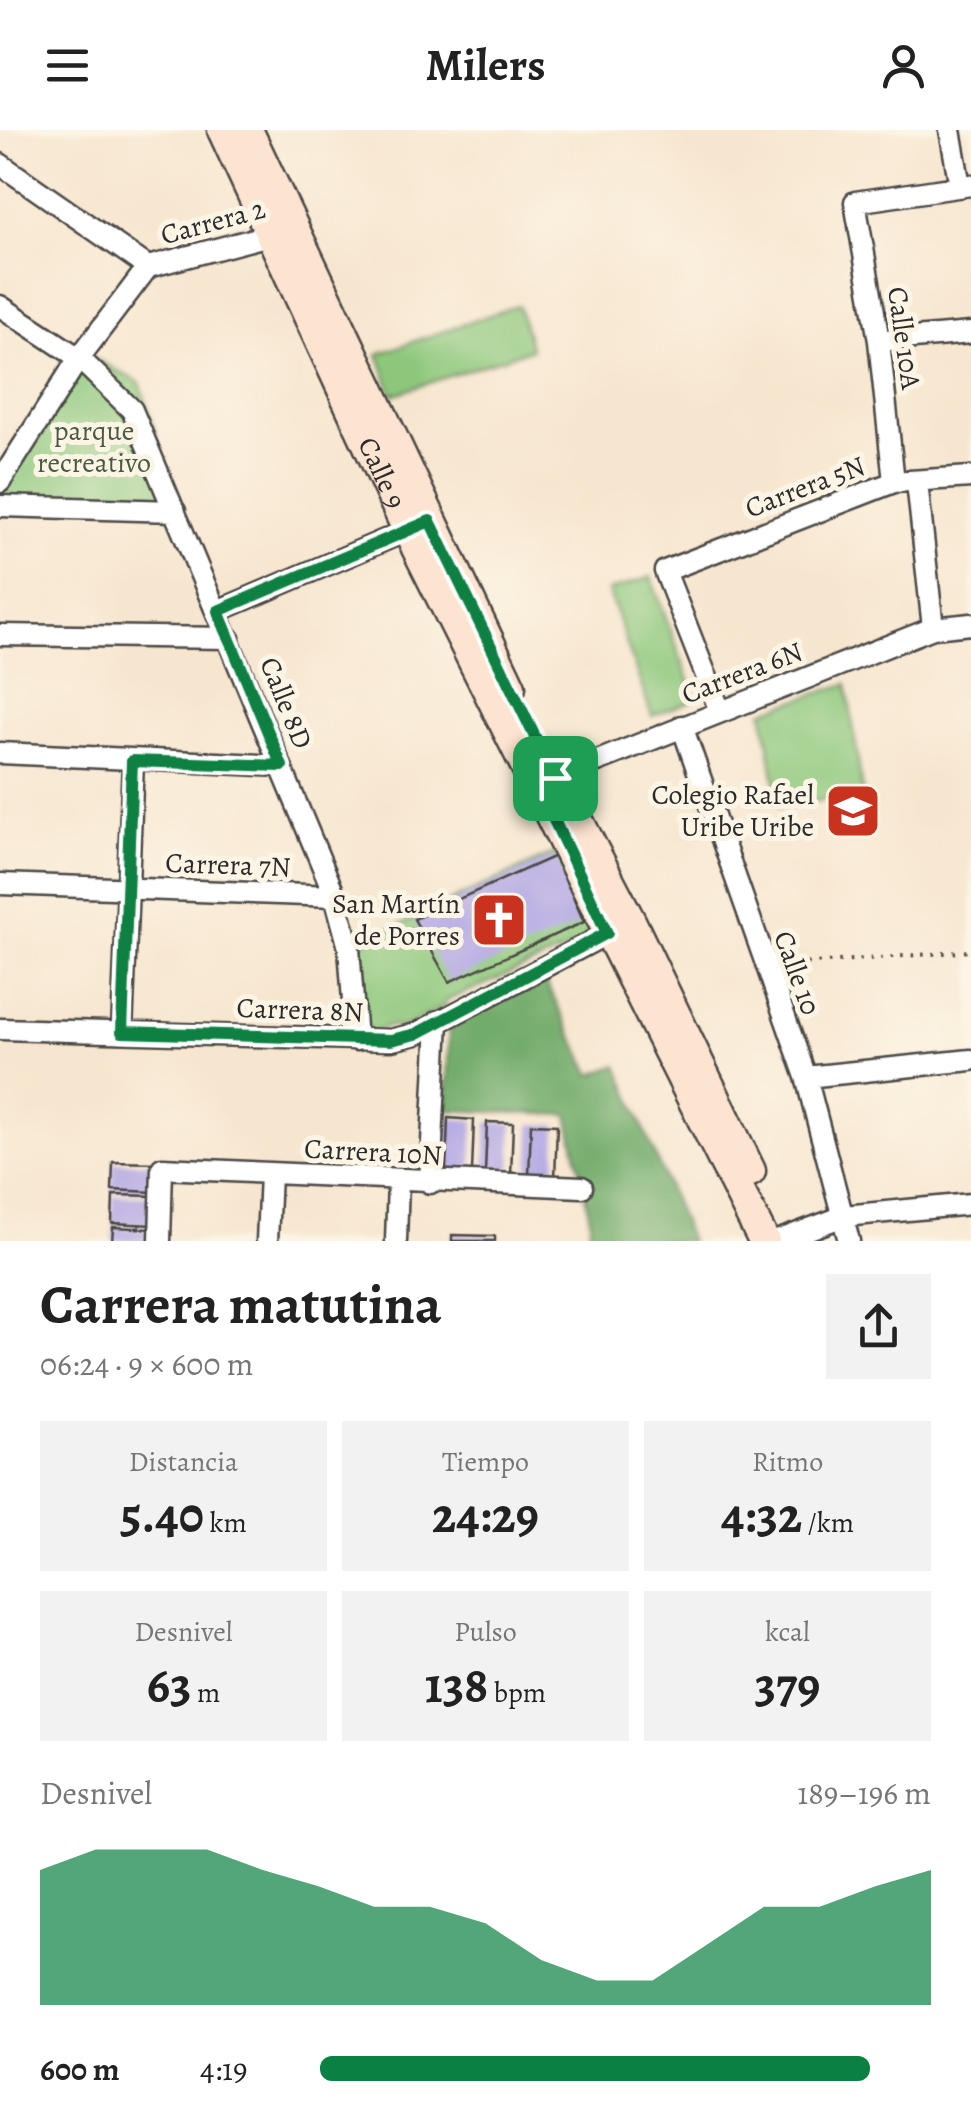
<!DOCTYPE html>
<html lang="es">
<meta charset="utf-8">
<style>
body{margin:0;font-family:Alegreya,serif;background:#f2f2f2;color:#222;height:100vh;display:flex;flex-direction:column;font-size:38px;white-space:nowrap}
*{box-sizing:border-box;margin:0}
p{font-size:32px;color:#767676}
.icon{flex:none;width:55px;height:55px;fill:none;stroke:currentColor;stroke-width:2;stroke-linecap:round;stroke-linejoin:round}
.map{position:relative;height:1111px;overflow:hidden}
.drawer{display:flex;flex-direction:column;background:#fff;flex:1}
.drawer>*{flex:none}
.pin{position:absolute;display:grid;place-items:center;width:85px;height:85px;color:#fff;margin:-42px;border-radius:20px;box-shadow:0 5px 15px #0006}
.round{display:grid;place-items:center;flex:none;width:105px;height:105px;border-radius:0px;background:#f2f2f2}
.head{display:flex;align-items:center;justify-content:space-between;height:170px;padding:0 40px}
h1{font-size:55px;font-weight:700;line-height:75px}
.metrics{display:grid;grid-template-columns:repeat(3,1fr);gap:15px;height:170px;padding:10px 40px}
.metrics div{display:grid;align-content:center;border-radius:0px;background:#f2f2f2;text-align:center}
.metrics b{font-size:50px;font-weight:700}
.metrics small{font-size:28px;font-weight:400}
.metrics p{font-size:28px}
.chart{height:280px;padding:20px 40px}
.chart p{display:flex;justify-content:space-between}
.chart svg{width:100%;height:180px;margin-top:10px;fill:#0b8043;opacity:.7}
ul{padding:0 40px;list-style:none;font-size:32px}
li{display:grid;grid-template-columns:160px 120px 1fr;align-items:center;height:75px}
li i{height:25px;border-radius:12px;background:#0b8043}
header{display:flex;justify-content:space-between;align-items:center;height:130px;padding:0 40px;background:#fff;font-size:45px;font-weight:700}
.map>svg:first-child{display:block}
</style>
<header><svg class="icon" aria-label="menu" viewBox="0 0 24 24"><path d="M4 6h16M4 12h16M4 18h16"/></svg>Milers<svg class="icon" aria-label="person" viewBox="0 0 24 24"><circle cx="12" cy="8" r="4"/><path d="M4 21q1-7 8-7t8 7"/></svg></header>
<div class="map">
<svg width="971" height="1111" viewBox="0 0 971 1111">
<rect width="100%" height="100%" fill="#fcf5e5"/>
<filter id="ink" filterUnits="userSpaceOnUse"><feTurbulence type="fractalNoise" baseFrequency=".01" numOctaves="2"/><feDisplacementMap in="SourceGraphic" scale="20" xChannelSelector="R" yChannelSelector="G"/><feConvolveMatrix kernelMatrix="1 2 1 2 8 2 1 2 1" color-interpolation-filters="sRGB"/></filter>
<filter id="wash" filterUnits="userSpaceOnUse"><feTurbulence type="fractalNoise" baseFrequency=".0048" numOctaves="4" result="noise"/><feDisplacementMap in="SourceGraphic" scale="40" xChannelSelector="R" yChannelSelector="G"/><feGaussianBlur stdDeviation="2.25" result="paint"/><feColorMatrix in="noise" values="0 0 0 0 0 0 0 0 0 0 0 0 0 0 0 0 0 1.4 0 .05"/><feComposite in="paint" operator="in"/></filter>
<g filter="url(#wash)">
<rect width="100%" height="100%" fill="#f7e6cf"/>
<path fill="#8dc77b" stroke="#5c7953" stroke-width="2.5" d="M518 175 531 219 393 265 378 224Z
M83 222 140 253 178 372 0 376V353Z
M651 447 696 569 652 586 608 461Z
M847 554 863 665 779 676 763 581Z
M566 718 607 803 445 871 446 875 406 896 384 897 356 910 349 818Z"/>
<path fill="#72ac6b" stroke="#4e6c4b" stroke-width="2.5" d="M544 849 592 945 618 935 690 1111H589L590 1089 568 985 446 980 449 898Z"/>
<g id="blocks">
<path fill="#ada2e4" d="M555 726 584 792 449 852 414 789Z
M448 988 474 990 472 1042 446 1040Z
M487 992 513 993 511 1046 485 1043Z
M531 994 557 995 555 1048 529 1046Z
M113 1032 156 1033 154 1062 112 1060Z
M113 1065 156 1066 154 1095 112 1093Z
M113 1097 155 1099V1111H112Z
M452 1105 495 1106V1111H452Z"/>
</g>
</g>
<g filter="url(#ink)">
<use href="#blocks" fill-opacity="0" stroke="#4a4744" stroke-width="2.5"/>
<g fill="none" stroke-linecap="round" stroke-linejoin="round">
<g stroke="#4a4744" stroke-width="25">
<path id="street" d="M950 0 960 56
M0 34 148 137
M148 137 281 102
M0 176 79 228 132 280 335 766 349 818 356 910
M879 211 971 203
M0 352 79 228 148 137
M894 352 879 211 855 72 971 55
M917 352 933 498
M0 376 175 381
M218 481 418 396
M0 505 229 508
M720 581 665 441 894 352 971 347
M682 596 806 947 849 1111
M0 623 281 636
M547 651 933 498 971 494
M0 754 335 766
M0 899 391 910 416 904 620 797
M122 902 133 631
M806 947 971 930
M430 1053 438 891
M160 1111 162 1038 582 1057
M267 1111 270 1044
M396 1111 398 1051
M777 1111 844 1086 971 1074"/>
</g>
<g stroke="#4a4744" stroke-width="35">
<g id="secondary">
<path id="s1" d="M223 0 408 400 764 1111"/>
<path d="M247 0 510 557"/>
<path d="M553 643 631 793 750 1041"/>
</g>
</g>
<path stroke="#4a4744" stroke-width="4" stroke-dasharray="2.5 8" stroke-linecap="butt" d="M786 835 971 821"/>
<use href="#street" stroke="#fff" stroke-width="20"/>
<use href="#secondary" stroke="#fde4d1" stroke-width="30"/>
</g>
</g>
<g fill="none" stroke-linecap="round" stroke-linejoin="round" filter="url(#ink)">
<g stroke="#fff" stroke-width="20">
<path id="route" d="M430 391 555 648 538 656 607 803 416 904 391 910 122 902 132 631 282 636 218 481Z"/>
</g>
<use href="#route" stroke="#0b8043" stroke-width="12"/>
</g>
<defs>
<g id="school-square" transform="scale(2.875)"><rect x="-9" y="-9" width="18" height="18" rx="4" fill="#c8321e" stroke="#fcf5e5"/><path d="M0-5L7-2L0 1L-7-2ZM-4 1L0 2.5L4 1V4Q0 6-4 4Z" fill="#fff"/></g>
<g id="church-square" transform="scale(2.875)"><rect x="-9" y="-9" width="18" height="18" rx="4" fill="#c8321e" stroke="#fcf5e5"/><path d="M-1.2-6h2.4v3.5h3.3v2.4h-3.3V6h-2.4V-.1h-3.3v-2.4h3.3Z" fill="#fff"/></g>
</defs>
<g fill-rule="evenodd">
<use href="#school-square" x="853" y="681"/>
<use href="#church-square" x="499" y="790"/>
</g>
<g text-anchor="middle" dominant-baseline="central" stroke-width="10" stroke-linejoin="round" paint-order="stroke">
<g font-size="28" fill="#2b2b2b" stroke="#fcf5e5">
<text transform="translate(213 92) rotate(-15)">Carrera 2</text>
<text transform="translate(904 208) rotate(82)">Calle 10A</text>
<text stroke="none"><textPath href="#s1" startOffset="378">Calle 9</textPath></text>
<text transform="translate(805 357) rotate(-21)">Carrera 5N</text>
<text transform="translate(742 543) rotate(-21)">Carrera 6N</text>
<text transform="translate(286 573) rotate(68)">Calle 8D</text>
<text transform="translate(228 735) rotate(2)">Carrera 7N</text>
<text transform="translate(797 843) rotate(70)">Calle 10</text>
<text transform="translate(300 880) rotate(2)">Carrera 8N</text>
<text transform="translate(373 1022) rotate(3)">Carrera 10N</text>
</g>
<g font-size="28" fill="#485a43" stroke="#fcf5e5">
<text x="94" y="301">parque<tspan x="94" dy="32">recreativo</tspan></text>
</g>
<g font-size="28" fill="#2b2b2b" stroke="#fcf5e5" text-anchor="end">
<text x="814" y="665">Colegio Rafael<tspan x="814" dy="32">Uribe Uribe</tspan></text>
<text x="460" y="774">San Martín<tspan x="460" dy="32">de Porres</tspan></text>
</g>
</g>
</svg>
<div class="pin" style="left:555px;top:648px;background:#1e9e55"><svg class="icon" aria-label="arrive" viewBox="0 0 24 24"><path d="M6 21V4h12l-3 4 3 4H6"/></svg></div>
</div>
<section class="drawer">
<div class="head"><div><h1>Carrera matutina</h1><p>06:24 · 9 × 600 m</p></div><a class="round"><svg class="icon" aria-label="share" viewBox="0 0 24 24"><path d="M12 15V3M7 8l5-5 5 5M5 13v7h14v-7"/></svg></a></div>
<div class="metrics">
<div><p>Distancia</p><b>5.40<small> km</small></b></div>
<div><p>Tiempo</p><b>24:29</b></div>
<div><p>Ritmo</p><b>4:32<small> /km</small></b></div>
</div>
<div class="metrics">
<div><p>Desnivel</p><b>63<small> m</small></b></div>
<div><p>Pulso</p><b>138<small> bpm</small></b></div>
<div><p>kcal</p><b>379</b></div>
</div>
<div class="chart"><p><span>Desnivel</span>189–196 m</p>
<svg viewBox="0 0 160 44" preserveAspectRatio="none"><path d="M0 44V11L10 6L20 6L30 6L40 11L50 15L60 20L70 20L80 24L90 33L100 38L110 38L120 29L130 20L140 20L150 15L160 11V44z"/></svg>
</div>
<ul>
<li><b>600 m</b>4:19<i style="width:90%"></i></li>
</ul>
</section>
